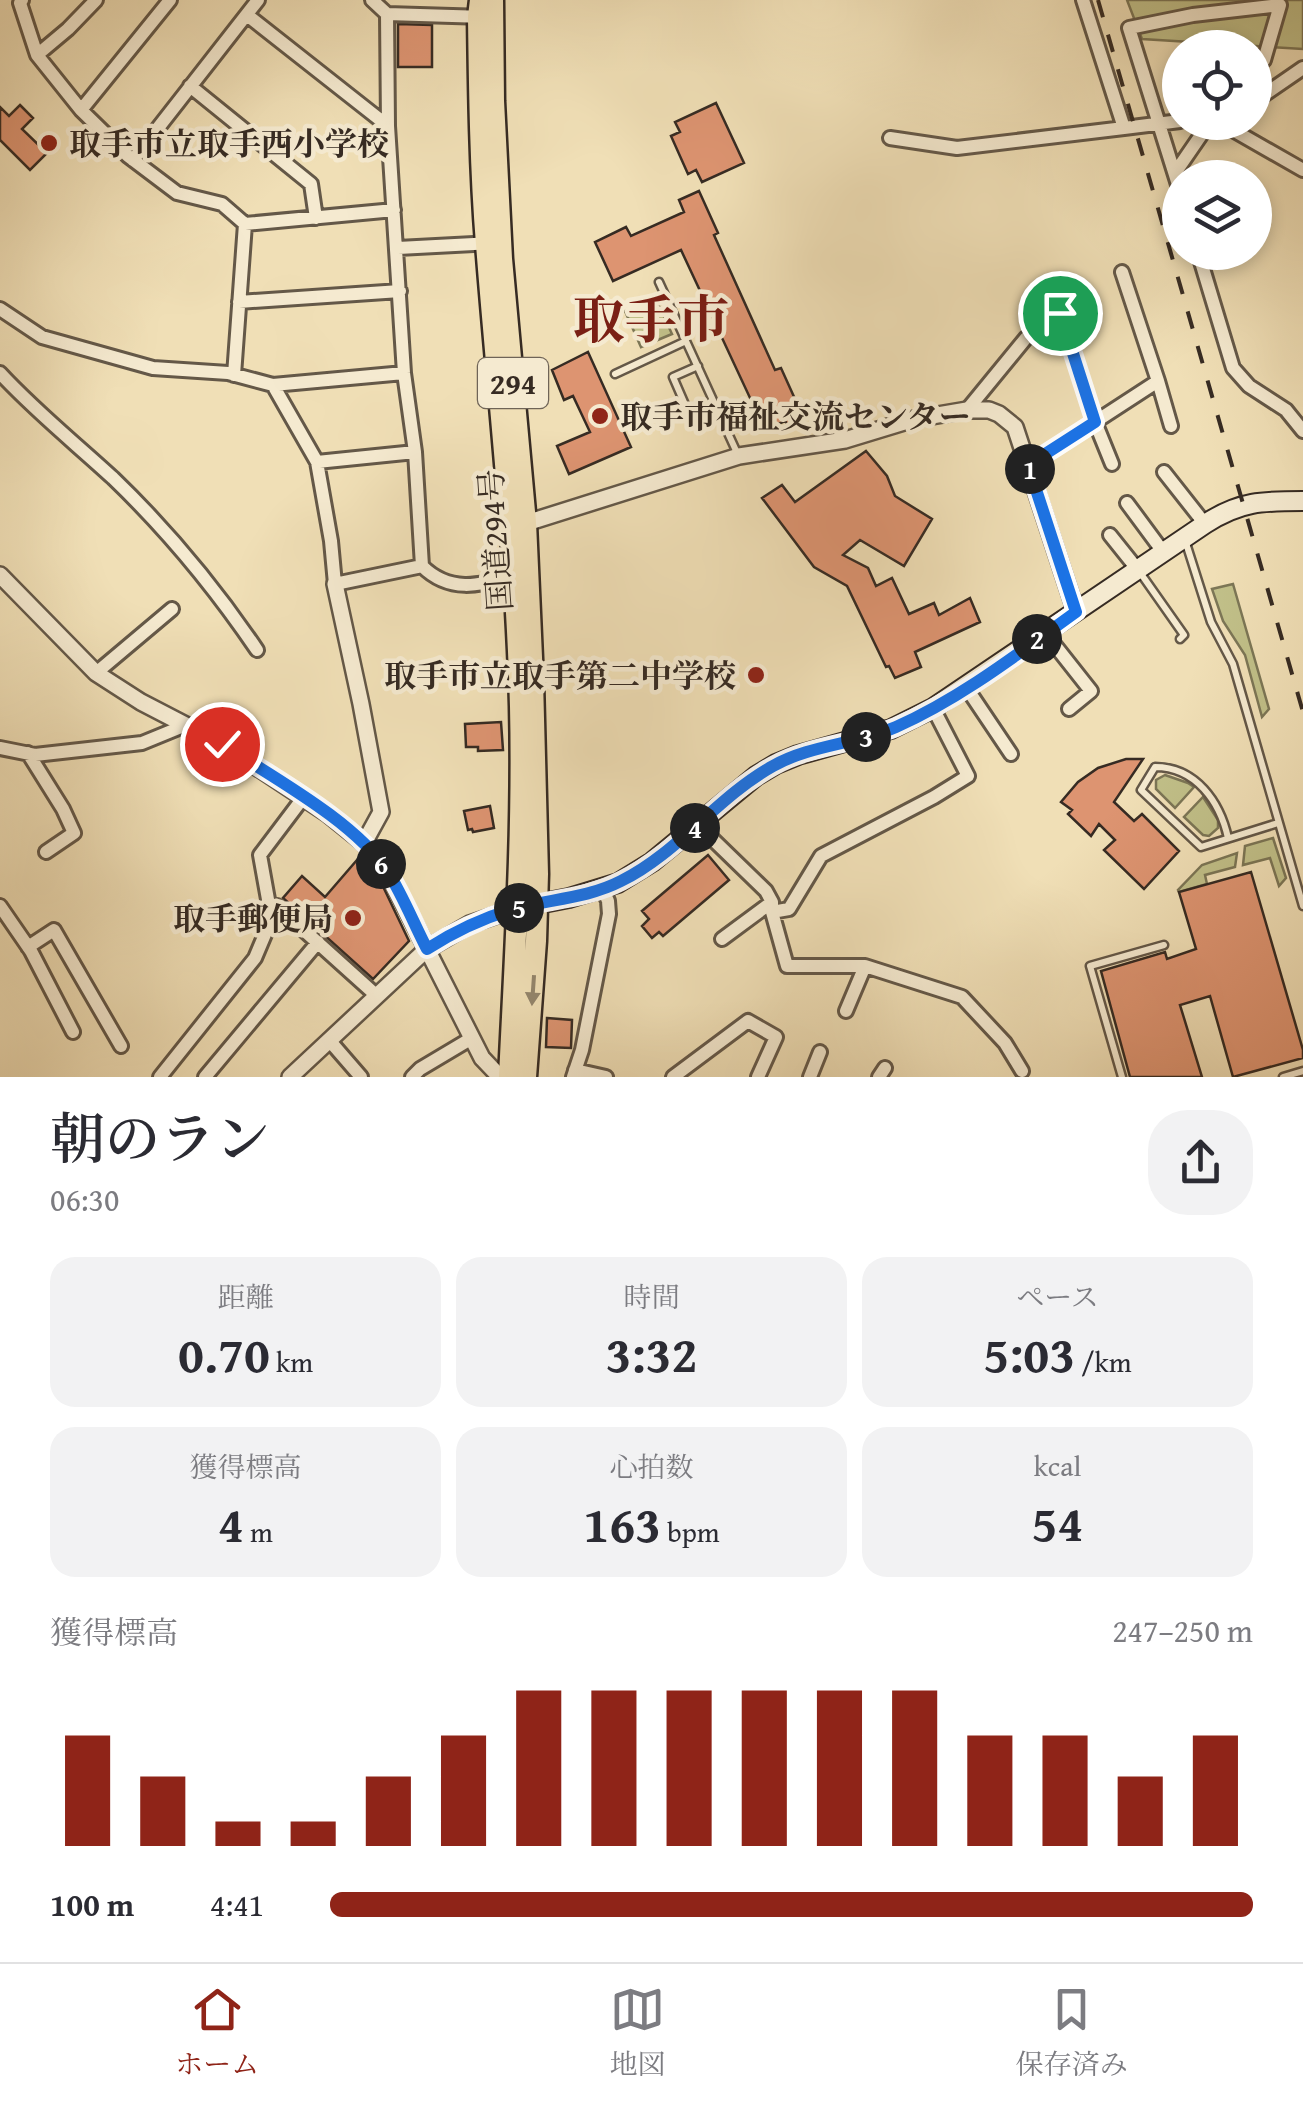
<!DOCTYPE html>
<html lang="ja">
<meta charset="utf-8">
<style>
body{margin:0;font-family:"Gentium Book Plus","Noto Serif JP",serif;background:#f2f2f3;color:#2b2b33;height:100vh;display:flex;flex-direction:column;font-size:38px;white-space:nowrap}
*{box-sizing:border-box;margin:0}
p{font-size:32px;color:#7c7c81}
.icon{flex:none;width:55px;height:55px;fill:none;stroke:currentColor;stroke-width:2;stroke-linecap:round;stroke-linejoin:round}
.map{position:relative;height:1077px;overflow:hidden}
.panel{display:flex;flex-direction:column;background:#fff;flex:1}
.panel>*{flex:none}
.buttons{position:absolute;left:1162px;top:30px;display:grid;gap:20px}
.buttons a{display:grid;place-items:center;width:110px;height:110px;border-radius:50%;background:#fff;box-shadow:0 5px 15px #0003;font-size:50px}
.pin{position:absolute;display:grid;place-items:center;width:85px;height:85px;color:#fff;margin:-42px;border:5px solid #fff;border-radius:50%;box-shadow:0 2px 10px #0007}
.km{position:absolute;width:50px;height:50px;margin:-25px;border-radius:50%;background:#222;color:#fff;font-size:28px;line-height:50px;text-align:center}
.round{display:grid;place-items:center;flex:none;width:105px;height:105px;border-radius:40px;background:#f2f2f3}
.overview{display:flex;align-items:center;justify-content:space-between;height:170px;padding:0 50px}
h1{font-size:55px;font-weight:600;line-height:75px}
.metrics{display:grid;grid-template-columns:repeat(3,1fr);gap:15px;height:170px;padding:10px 50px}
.metrics div{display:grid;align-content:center;border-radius:25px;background:#f2f2f3;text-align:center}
.metrics b{font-size:50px;font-weight:600}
.metrics small{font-size:28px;font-weight:400}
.metrics p{font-size:28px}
.chart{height:280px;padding:20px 50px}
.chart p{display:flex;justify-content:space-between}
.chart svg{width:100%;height:180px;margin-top:10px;stroke:#8f2418;stroke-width:6}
ul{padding:0 50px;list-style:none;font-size:32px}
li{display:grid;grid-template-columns:160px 120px 1fr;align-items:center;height:75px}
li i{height:25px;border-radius:12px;background:#8f2418}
.dock{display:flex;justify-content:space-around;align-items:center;height:140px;border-top:2px solid #e1e1e2;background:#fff;font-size:28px;color:#7c7c81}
.dock a{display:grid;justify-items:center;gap:5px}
.dock .on{color:#8f2418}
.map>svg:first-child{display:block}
</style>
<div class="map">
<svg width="1303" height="1077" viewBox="0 0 1303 1077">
<rect width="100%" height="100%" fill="#f0dfb6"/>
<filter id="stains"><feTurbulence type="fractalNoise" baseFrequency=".002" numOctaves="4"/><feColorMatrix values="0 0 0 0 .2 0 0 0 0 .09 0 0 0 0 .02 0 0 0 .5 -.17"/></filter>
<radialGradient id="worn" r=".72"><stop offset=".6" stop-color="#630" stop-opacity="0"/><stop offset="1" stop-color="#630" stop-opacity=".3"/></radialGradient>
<path fill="#c1c089" stroke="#7c7656" stroke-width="2.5" d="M1127 0H1303V49L1142 39Z
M655 297 672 334 641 347 625 311Z
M1233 584 1269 709 1262 717 1245 655 1223 621 1212 589Z
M1165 775 1188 783 1194 787 1175 808 1156 789V780Z
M1203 797 1218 820V828L1209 836 1203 835 1184 817Z
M1273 838 1286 878 1279 886 1270 858 1243 865 1245 846Z
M1237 853 1235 867 1205 875 1207 884 1179 892 1178 890 1202 865Z"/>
<path fill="#dd9471" stroke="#362b23" stroke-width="2.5" d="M398 24 432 25V67H398Z
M716 103 744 163 702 182 696 170 688 174 671 136 680 132 675 122Z
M20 105 33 118 22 129 47 153 30 170 0 140V107L9 116Z
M699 191 718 233 714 235 775 370 781 368 804 419 789 426 785 421 765 430 681 250 613 281 595 242 626 227 631 236 684 212 679 200Z
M588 352 631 447 569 474 557 446 590 432 573 396 564 400 552 370Z
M866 451 887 476 895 496 932 519 904 566 860 540 843 555 868 568 876 586 892 578 909 614 934 603 939 615 970 598 980 622 915 652 921 667 895 678 889 666 886 667 847 586 814 567 762 498 782 485 795 502Z
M501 722 503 750 478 751V747H466L465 724Z
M1126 759H1143L1114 802 1134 821 1142 814 1179 851 1144 889 1104 850 1115 840 1099 824 1091 836 1068 814 1072 810 1061 802 1078 782 1098 768Z
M490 806 494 828 473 832 472 829 468 830 464 811Z
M708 855 729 880 663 936 659 932 652 938 642 926 649 919 642 911Z
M357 860 379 878 409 941 373 979 283 898 302 876 325 897Z
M1251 872 1303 1050V1058L1233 1077 1210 996 1180 1005 1202 1077H1130L1101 971 1165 952 1167 959 1196 949 1179 892Z
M547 1018 572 1020 571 1048 546 1047Z"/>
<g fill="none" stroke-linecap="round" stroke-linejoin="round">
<g stroke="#645848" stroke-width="11">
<path id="service" d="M659 282 738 455
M698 366 673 377 693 423 721 418
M615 374 686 341
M1185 540 1211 622 1233 664 1303 906
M1139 571 1184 635 1180 639
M1228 838C1220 802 1196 767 1155 767L1141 790 1201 847 1278 823
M1122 1077 1090 966 1164 945
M1283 1077 1303 1071"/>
</g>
<g stroke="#645848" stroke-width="18">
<path id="minor" d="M22 0 20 3 37 55 81 110 128 156 177 193 222 204 245 224 234 375
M372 0 387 14
M1083 0 1124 128 1180 121
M247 15 388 126
M37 55 68 29 96 0
M190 86 311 184 316 218
M1255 101 1303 68
M81 110 170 0
M1219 122 1303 170
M890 138 957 148 1124 128
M133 160 258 0
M1175 173 1210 122
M1180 191 1129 28 1193 15 1280 5 1264 60 1255 69
M245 224 394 210
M398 248 493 243
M1198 252 1233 368 1249 386 1286 410 1303 431
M1122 272 1158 381
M239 302 400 291
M0 309 42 337 153 368 228 373 273 385 317 462 331 541 335 584 422 566 415 452 404 373 388 126 387 14 485 17
M0 373C35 411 75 443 113 478 167 530 215 588 257 650
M273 385 404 373
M967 410 1026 338 1060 313 1095 422 1028 465
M317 462 415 452
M1112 464 1095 422 1158 381 1171 426
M1164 472 1205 524
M1127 503 1164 553
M1110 535 1138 570
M422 566C449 593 479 586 513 576
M1046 634 1091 691 1069 709
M96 673 172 609
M966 687 1011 754
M933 708 968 776 934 797 821 856 789 909 772 912 787 966H865L962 997 1005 1043 1022 1071
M0 748 35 755 142 743 186 725
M28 753 63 809 74 833 46 852
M698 825 766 891 772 902
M0 906 31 951 73 1032
M274 912 269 905 260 855 303 798
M722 939 772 902V908
M28 947 54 930 121 1046
M846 1011 865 966
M329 1040 361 1077
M575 1070 606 1077
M160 1077 255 958 277 906 377 996
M205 1077 318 942
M412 1077 420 1069 472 1038
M573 1077 582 1050 609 914 608 901 603 889
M673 1077 748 1021 776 1037 758 1077
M810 1077 820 1052
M879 1077 885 1068"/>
</g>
<g stroke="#645848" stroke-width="20">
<path id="tertiary" d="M520 525 739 456 845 440 914 419 967 410H989L999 414 1015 427 1076 612
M0 575 96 673 141 702 222 744 328 814 364 843 388 872 482 1058 500 1077
M335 584 361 704 381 812 364 843
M290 1077 427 949 470 924 517 908"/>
</g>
<g stroke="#362b23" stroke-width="22">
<path id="secondary" d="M528 906 569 898 618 883 652 862 756 776 776 764 798 755 891 729 933 708 1205 524C1240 501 1263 501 1303 501"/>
</g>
<g stroke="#362b23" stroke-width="25">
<path id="trunk" d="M480 0 478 17C479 93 480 169 486 244 498 398 516 552 520 706 523 830 515 953 509 1077
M493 0 494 101 502 259 526 523 533 680 538 874 536 941 526 1077"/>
</g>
<use href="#service" stroke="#f5ead0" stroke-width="6"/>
<use href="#minor" stroke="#f5ead0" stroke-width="12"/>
<use href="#tertiary" stroke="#f5ead0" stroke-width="15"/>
<use href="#secondary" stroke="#f5ead0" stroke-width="18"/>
<use href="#trunk" stroke="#f0dfb6" stroke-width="20"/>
<path stroke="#362b23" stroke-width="4" stroke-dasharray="18 18" stroke-linecap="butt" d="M1098 0 1303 712"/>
</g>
<defs><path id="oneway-solid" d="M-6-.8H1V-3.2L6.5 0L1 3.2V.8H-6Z" transform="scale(2.5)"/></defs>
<use fill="#93856c" href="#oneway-solid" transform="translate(533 990) rotate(94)"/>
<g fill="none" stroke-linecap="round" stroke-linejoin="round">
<g stroke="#fff" stroke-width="20">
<path id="route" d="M222 744C272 777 356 822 388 872 403 896 414 924 427 949 455 931 485 917 517 908 552 899 588 898 621 881 678 853 717 797 773 766 810 745 856 744 896 727 961 698 1019 653 1076 612L1028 465 1095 422 1060 313"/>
</g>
<use href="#route" stroke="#1a73e8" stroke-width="12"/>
</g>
<g fill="#8f2418" stroke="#f5ead0" stroke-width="4">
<circle cx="49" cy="143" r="10"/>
<circle cx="600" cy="416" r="10"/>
<circle cx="756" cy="675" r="10"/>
<circle cx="353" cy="918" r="10"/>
</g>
<g text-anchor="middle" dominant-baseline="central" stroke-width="9" stroke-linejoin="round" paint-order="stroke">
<rect fill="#f5ead0" stroke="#6f6457" stroke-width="2.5" x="478" y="358" width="70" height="50" rx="8"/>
<g font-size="30" font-weight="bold" fill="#362b23">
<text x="513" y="383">294</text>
</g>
<g font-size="32" font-weight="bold" fill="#362b23" stroke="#f5ead0" text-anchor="start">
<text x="69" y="143">取手市立取手西小学校</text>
<text x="620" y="416">取手市福祉交流センター</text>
<text x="736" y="675" text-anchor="end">取手市立取手第二中学校</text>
<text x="333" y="918" text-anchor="end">取手郵便局</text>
</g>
<g font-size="32" fill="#362b23" stroke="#f5ead0">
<text transform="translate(495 540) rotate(-94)">国道294号</text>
</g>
<g font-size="52" font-weight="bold" fill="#7a1f14" stroke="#f5ead0">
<text x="651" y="319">取手市</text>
</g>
</g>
<rect width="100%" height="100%" filter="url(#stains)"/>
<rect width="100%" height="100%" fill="url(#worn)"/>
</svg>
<div class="buttons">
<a><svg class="icon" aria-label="locate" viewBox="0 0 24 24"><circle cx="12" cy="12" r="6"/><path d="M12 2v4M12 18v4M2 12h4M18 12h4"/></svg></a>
<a><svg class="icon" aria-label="layers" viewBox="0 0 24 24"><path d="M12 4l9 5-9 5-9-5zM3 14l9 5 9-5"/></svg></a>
</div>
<div class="pin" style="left:1060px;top:313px;background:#1e9e55"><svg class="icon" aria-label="arrive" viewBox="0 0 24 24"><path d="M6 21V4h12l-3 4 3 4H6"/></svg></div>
<div class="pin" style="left:222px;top:744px;background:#d93025"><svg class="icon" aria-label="check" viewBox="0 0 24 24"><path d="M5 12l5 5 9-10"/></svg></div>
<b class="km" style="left:1030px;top:469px">1</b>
<b class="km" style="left:1037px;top:639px">2</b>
<b class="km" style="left:866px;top:737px">3</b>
<b class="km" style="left:695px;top:828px">4</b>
<b class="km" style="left:519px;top:908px">5</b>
<b class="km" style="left:381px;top:864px">6</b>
</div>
<section class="panel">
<div class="overview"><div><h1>朝のラン</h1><p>06:30</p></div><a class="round"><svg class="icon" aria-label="share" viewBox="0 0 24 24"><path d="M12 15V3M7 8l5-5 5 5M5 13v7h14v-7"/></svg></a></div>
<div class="metrics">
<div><p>距離</p><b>0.70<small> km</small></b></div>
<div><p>時間</p><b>3:32</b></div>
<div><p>ペース</p><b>5:03<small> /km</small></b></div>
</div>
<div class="metrics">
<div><p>獲得標高</p><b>4<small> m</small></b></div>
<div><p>心拍数</p><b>163<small> bpm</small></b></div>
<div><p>kcal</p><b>54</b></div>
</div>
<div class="chart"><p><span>獲得標高</span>247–250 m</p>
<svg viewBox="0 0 160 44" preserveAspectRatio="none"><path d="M5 44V17M15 44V27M25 44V38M35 44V38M45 44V27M55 44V17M65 44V6M75 44V6M85 44V6M95 44V6M105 44V6M115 44V6M125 44V17M135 44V17M145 44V27M155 44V17"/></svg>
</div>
<ul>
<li><b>100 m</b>4:41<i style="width:100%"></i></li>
</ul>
</section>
<nav class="dock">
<a class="on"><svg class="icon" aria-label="home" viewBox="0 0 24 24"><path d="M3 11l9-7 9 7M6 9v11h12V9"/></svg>ホーム</a>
<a><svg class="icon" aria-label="map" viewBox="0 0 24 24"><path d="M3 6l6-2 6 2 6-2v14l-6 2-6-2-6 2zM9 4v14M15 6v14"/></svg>地図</a>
<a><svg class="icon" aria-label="saved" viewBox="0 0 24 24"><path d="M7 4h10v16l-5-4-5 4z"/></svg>保存済み</a>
</nav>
